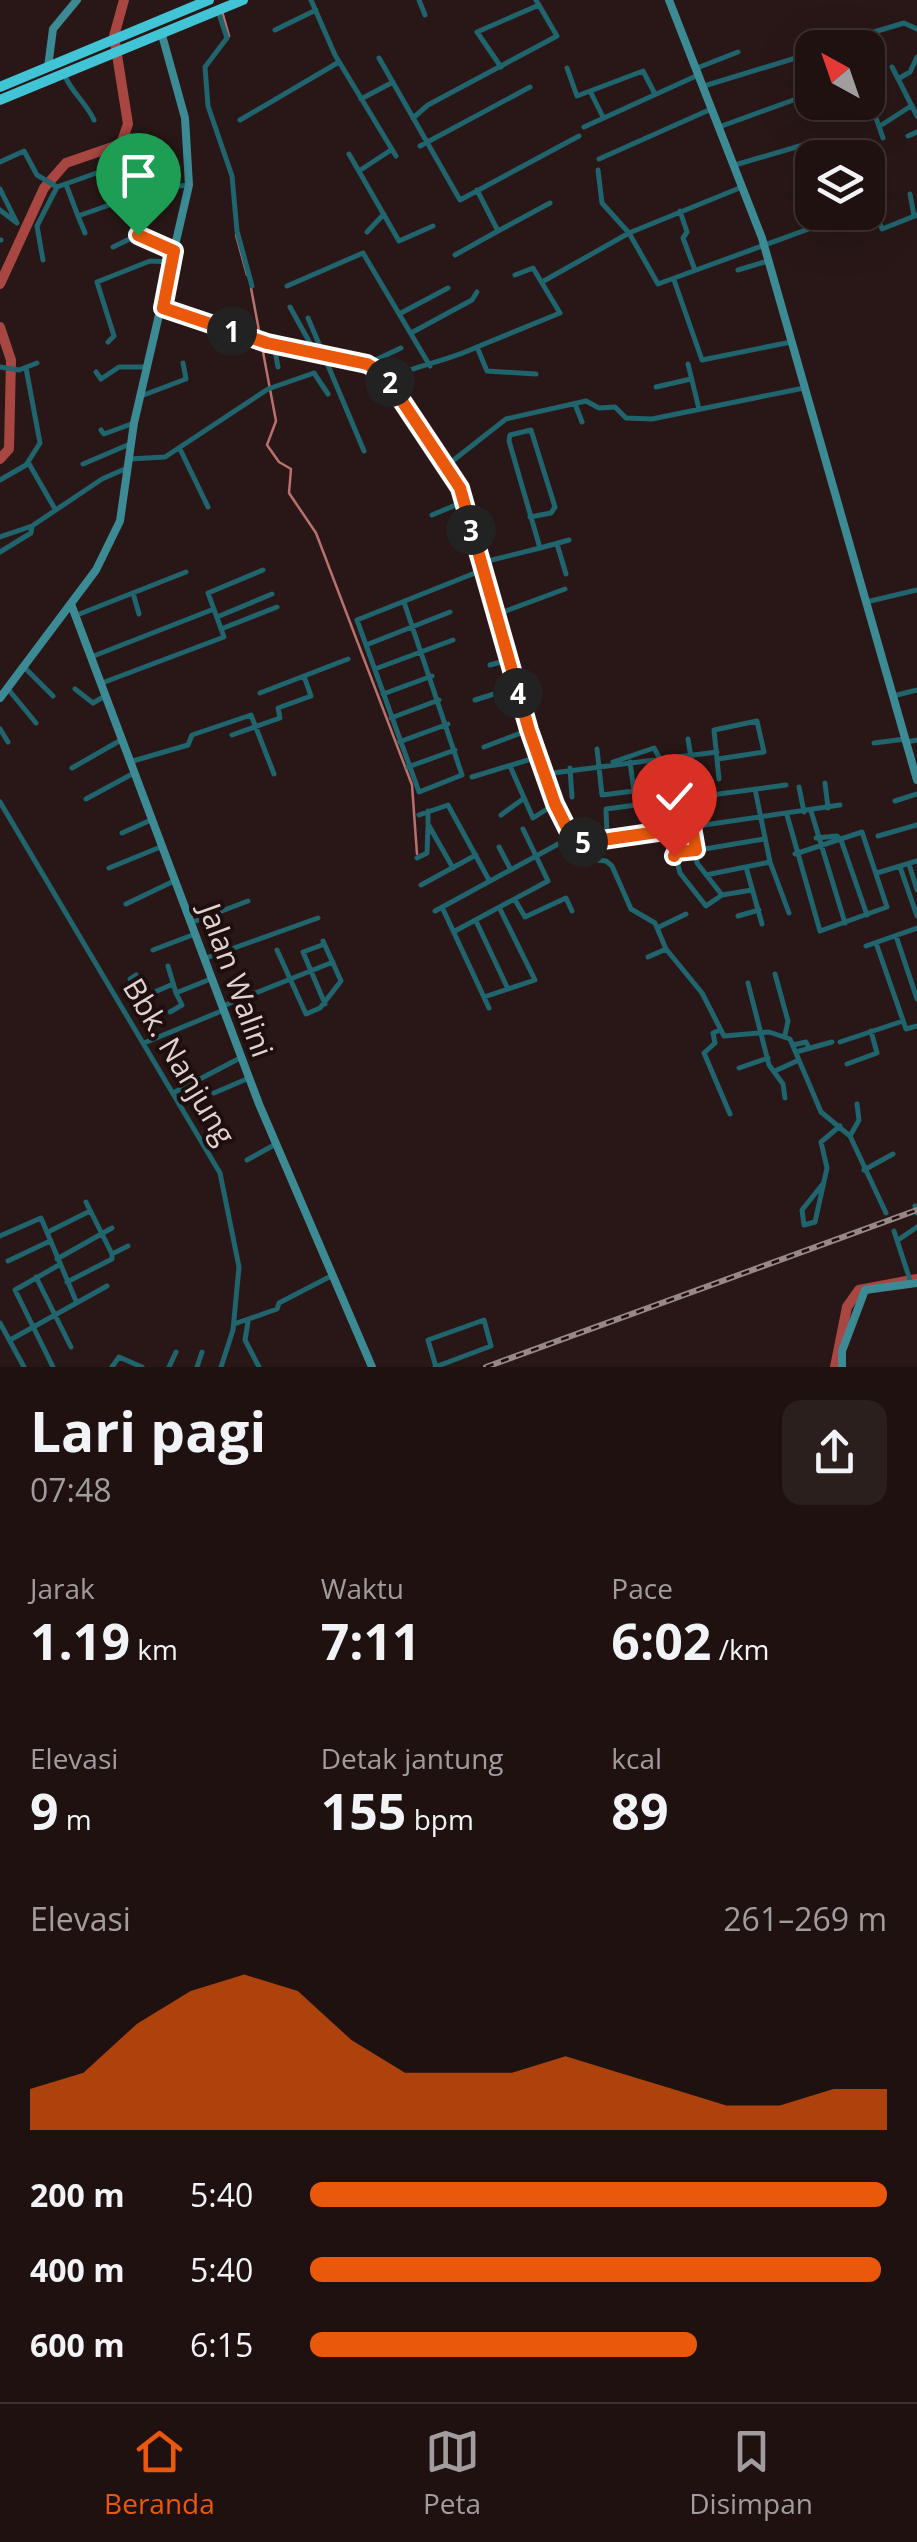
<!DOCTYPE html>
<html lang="id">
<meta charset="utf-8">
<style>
body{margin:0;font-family:"Open Sans",sans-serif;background:#2b1f1e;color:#f1f3f6;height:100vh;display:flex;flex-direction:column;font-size:38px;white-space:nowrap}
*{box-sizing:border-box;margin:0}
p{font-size:32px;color:#a19d9f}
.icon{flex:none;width:55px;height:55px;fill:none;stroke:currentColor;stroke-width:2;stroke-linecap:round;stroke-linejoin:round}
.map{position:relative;height:1367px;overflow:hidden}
.sheet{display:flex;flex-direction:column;background:#1e1110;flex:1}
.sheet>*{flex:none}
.needle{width:65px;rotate:320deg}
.controls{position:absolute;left:795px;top:30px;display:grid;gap:20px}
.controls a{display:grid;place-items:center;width:90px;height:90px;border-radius:20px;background:#1e1110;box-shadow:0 10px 40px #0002,0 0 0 2px #3c3130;font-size:50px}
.pin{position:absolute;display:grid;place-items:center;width:85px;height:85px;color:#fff;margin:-102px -42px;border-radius:50% 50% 50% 0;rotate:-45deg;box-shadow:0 0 10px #0007}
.pin .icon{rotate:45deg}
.km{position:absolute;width:50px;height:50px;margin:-25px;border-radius:50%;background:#222;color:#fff;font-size:28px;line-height:50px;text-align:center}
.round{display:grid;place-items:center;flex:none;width:105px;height:105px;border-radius:20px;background:#2b1f1e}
.overview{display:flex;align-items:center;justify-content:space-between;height:170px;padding:0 30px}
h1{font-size:55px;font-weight:700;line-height:75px}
.metrics{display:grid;grid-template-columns:repeat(3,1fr);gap:15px;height:170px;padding:10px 30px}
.metrics div{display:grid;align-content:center}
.metrics b{font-size:50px;font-weight:700}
.metrics small{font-size:28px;font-weight:400}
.metrics p{font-size:28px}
.chart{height:280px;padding:20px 30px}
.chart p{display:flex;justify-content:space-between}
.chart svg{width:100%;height:180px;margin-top:10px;fill:#ea580c;opacity:.7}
ul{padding:0 30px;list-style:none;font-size:32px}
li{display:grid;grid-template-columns:160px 120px 1fr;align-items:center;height:75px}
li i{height:25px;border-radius:12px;background:#ea580c}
.menu{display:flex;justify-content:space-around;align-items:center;height:140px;border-top:2px solid #3c3130;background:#1e1110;font-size:28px;color:#a19d9f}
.menu a{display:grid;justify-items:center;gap:5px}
.menu .active{color:#ea580c}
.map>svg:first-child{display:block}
</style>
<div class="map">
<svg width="917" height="1367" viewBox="0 0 917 1367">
<rect width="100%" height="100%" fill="#281716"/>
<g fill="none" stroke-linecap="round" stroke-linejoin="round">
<path stroke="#b8716d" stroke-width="2.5" d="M222 11 229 36
M236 235 247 275
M251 288 276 421 267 445 279 462 291 469 289 493 316 533 412 785 417 854"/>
<path stroke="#a84742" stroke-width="10" d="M0 284 44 188 66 163 121 144 128 124 114 36 124 0
M0 327 11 360 9 449 0 459
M835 1367 847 1307 859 1290 917 1279"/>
<path stroke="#20646d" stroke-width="5" d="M311 0 335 55 396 156
M419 0 425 15
M218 11 227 38 205 67 208 106 232 176 237 231 252 286
M275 30 316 10
M854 38 904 23 917 29
M379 58 460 200 579 136
M501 67 477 32 539 5
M892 67 917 116
M567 68 577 96 643 71 655 94
M697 68 738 52
M65 76C72 93 85 101 94 120
M898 79 910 72 917 57
M704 86 812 53
M591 93 603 117
M868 95 883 138
M361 99 393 82
M413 118 428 105 557 36 536 0
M240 120 339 62
M880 126 911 106
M584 127 696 76
M719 127 799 98 806 90
M908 136 917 132
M420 146 530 87
M349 154 399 241 433 226
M599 159 709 110
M0 162 24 151 37 175 57 187 102 171C121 221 125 226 172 250
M735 165 803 145
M598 170 602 203 629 233 658 284 855 212
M359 171 391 150
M67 187 78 216 115 203
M0 189 17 223 0 210
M143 190 189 185
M910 194 914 216
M868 208 875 210 882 229 917 215
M680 211 687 232 683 238 695 270
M78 216 85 233
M498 231 550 203
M367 232 384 214
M0 240H1
M113 247 138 235
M455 255 498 231 477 190
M43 260 37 226 57 187
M738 270 768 261
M515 275 533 268 560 313 477 347 487 371 536 374
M674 280 702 360 791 342
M542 282 629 233 742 187
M287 286 363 253 430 366
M290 307 315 352
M163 308 274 345 367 364 388 379 460 488 538 757 579 851 588 859 606 861 612 866 631 909 655 923 666 949 702 993 724 1036 769 1032 790 1039 821 1112 850 1136 886 1213
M401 313 448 288
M308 318 364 451
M411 333 472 300 477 292
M108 342 114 336 97 282 150 261 172 262
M274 345 278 367
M367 364 401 348
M688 364 699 409
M0 367 19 370 37 363
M96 372 101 379 119 367H148
M388 379C418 364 446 362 477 347
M656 387 691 379
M141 396 186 379 183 363
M575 404 582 422
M101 430 104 434 134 423
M180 449 208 507
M129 459 165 457 268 389 314 373 328 394
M28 462 55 509
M83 464 130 444
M446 466 506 419 586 401 599 408 615 407 626 418 652 419 804 388
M0 480 26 465 40 443 26 368
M432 515 463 502
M0 537 32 526
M557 544 566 574
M540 548 569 540
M0 552 31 533 32 526 102 479 127 468
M480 563 540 548 509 441 510 435 531 430 555 507 551 513 530 517
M133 593 139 614
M404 602 462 775 419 792 357 620 480 571
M866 602 917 590
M77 615 186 572
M495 615 565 589
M217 617 272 594
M221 629 277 607
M366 645 450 612
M91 657 214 609
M490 665 508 660
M24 667 53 696
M375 669 453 640
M102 683 224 637 208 593 263 570
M8 689 36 723
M75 689 93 703 105 696
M260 693 348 659
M383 694 432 676
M893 696 917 690
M475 700 516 687
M391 718 439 700
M0 729 8 742
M232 735 280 718 278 708 311 696 304 676
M399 742 448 724
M906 742 917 740
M874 743 905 739
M484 747 529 730
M597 749 602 795 634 791 630 762
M718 759 764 752 757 721 714 730 719 779
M133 761 188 745 192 735 251 715 274 774
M613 762 654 748 660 759
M510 766 533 818 555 804
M408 767 455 750
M72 768 121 740
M570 768 572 797
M545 774 717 752
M472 777 538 757
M825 783 828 808
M667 787 695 782 688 739
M799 787 804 812
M755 789 770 862 789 913
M86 799 134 773
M690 799 697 863 722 895
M895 801 917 794
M0 802 220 1173 239 1267 233 1330 221 1367
M428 811V824L453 868
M811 811 845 923
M419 815 448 805 489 880
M501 815 523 799
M787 815 820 931 887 907 862 832 795 854
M122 833 151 820
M878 836 917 825
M607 838 606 809 786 785
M816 838 837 836 841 840
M841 840 867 915
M575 844 840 805
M499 847 511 870
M417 858 427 853 428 827
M909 864 917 890
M746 867 762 924
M900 867 917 916
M109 868 163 846
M877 873 917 861
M706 875 770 862
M421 885 476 855
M752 890 722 895 706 906 680 873 675 854 764 839
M515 900 525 917 566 898 572 911
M126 904 174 881
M442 907 489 1008
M435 911 571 837
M738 916 759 910
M476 921 508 989
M193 922 248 901
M657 928 686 914
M455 931 548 881 523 829
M896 936 917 999
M876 943 906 1029 917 1026
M322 945 303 952 325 1004
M866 946 917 928
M153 950 195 934
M277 950 306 1014 320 1008 341 981 323 941
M648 957 666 949
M206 958 318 918
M168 966 176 993
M775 974 788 1021 785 1035
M136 975 130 979 141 998 173 984
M748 983 769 1065 783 1084 785 1098
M484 997 535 980 500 909
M223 1006 333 962
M170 1012 182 1005 176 993 213 978
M720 1030 713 1033 715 1043 704 1053 730 1114
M840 1042 903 1021
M144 1043 224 1010
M793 1045 806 1042 809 1048
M796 1052 832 1042
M847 1064 877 1053 871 1031
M739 1068 768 1058
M775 1071 799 1060
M173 1093 242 1057
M214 1093 249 1078
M850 1136 859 1120 857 1104
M247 1160 276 1144
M864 1170 893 1154
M822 1185 802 1210 804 1225 815 1222 827 1168 821 1142 840 1126
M86 1202 112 1254
M915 1206 917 1213
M894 1231 911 1283
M48 1232 90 1211
M0 1236 41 1218 76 1301
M898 1240 917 1227
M57 1259 112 1228
M8 1261 50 1241
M36 1277 71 1347
M67 1282 112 1259V1254L128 1246
M248 1322 245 1340 259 1367
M0 1323 24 1367
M234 1324 277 1309 279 1303 333 1275
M10 1340 107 1286
M53 1367 15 1290 59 1265
M112 1367 119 1357 142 1367
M169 1367 176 1352
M197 1367 202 1352
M435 1367 491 1346 484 1320 428 1340 436 1367"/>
<path stroke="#3c8a94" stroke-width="8" d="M669 0 762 238 917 780
M48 67 53 29 77 0
M71 604 259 1104 372 1367
M0 698 96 570 120 521 134 423 189 185 185 118 162 35
M842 1367V1351L865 1290 917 1283"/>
<path stroke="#41c4d5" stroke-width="10" d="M0 87 209 0
M0 100 243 0"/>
<g stroke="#968887" stroke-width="6">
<path id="rail" d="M486 1367 917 1210"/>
</g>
<use href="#rail" stroke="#1e0e0d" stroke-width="2.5" stroke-dasharray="8" stroke-linecap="butt"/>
</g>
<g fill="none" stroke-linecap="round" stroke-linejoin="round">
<g stroke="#fff" stroke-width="20">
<path id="route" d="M138 235 174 251 163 308 267 343 367 364 384 374 460 488 529 730 555 804 575 844 692 827 696 850 676 852 674 856"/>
</g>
<use href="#route" stroke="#ea580c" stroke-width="12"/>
</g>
<g text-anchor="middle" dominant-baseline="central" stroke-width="8" stroke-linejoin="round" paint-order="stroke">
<g font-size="30" fill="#dfd3d1" stroke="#1e0e0d">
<text transform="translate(237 980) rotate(70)">Jalan Walini</text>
<text transform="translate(180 1061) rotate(59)">Bbk. Nanjung</text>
</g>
</g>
</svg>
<div class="controls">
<a><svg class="needle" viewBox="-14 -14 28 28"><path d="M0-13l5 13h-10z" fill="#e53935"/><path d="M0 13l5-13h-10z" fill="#a19d9f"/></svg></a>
<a><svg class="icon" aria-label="layers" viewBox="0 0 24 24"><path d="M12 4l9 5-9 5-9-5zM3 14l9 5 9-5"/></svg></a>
</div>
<div class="pin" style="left:138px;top:235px;background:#1e9e55"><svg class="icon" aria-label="arrive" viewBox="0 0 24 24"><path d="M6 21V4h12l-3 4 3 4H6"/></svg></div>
<div class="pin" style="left:674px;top:856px;background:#d93025"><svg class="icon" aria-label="check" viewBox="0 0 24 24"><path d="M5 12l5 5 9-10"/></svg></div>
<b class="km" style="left:232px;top:331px">1</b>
<b class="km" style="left:390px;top:382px">2</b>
<b class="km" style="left:471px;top:530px">3</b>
<b class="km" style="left:518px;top:693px">4</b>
<b class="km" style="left:583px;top:842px">5</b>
</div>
<section class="sheet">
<div class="overview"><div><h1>Lari pagi</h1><p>07:48</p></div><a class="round"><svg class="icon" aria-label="share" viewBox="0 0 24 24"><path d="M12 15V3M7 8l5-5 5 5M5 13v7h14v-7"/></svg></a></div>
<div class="metrics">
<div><p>Jarak</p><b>1.19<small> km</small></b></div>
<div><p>Waktu</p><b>7:11</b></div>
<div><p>Pace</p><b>6:02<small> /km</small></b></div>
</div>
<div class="metrics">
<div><p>Elevasi</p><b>9<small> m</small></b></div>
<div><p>Detak jantung</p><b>155<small> bpm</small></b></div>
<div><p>kcal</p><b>89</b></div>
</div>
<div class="chart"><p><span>Elevasi</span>261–269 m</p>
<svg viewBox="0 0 160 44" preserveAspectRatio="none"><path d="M0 44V34L10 30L20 18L30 10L40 6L50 10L60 22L70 30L80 30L90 30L100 26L110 30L120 34L130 38L140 38L150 34L160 34V44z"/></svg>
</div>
<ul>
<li><b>200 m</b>5:40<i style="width:100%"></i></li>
<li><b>400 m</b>5:40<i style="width:99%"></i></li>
<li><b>600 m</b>6:15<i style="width:67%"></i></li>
</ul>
</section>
<nav class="menu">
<a class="active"><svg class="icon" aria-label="home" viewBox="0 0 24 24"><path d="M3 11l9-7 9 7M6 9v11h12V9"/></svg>Beranda</a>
<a><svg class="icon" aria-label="map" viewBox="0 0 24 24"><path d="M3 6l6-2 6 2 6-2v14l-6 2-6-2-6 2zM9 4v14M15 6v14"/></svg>Peta</a>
<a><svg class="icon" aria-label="saved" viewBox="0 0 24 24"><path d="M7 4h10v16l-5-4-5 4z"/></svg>Disimpan</a>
</nav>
